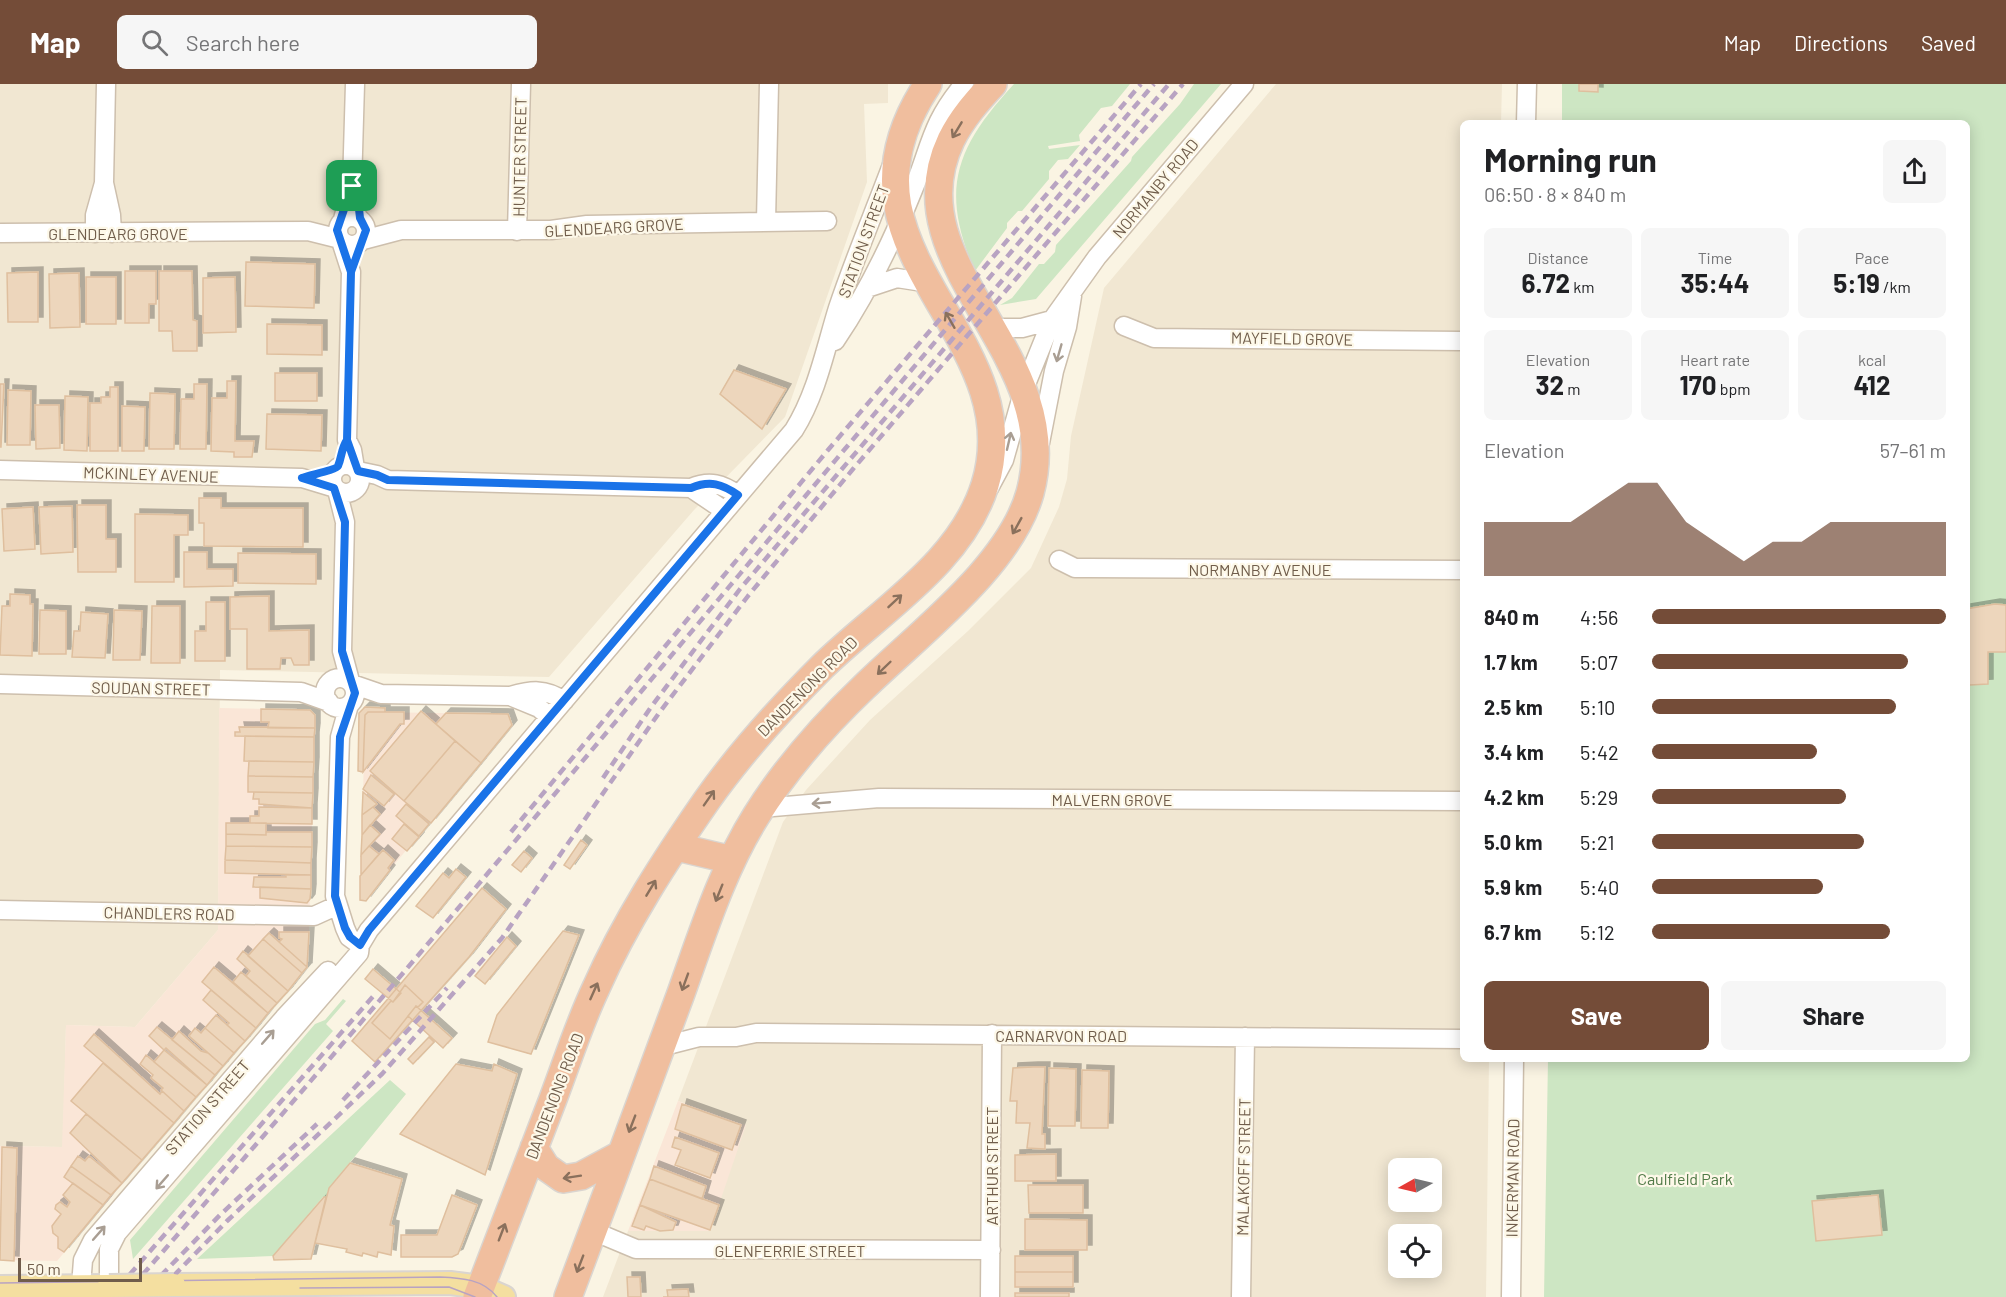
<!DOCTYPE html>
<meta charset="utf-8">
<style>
body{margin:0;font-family:Barlow,sans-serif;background:#f6f6f6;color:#202124;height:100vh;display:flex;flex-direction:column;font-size:22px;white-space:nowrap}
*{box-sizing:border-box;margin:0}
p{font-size:20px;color:#757577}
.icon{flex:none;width:33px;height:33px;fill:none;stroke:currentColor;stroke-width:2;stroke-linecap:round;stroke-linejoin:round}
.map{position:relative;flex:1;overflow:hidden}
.panel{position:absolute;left:1460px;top:36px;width:510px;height:942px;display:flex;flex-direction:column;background:#fff;border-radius:9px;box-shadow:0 3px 15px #0003}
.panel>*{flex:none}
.needle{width:39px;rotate:262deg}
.fabs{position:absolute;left:1388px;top:1074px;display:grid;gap:12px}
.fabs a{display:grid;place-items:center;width:54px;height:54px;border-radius:9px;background:#fff;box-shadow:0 3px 15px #0003;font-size:30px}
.scale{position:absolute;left:18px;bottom:15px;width:124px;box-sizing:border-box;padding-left:6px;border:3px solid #705d4b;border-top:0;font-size:16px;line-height:21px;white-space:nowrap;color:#705d4b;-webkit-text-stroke:4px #fdf8e8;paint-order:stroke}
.pin{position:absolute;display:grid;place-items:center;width:51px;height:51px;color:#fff;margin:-26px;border-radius:12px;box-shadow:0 3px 9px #0006}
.round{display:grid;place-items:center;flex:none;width:63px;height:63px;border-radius:9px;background:#f6f6f6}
.headline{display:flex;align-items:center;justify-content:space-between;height:102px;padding:0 24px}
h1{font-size:33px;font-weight:700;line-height:45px}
.metrics{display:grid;grid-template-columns:repeat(3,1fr);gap:9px;height:102px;padding:6px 24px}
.metrics div{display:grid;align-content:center;border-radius:9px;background:#f6f6f6;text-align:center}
.metrics b{font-size:26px;font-weight:700}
.metrics small{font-size:16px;font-weight:400}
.metrics p{font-size:16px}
.chart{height:168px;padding:12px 24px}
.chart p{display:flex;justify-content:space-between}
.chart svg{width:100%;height:108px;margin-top:6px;fill:#744c38;opacity:.7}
.cta{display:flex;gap:12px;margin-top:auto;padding:12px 24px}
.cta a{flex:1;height:69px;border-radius:9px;background:#744c38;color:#fff;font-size:24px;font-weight:700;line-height:69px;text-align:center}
.cta a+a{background:#f6f6f6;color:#202124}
ul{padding:0 24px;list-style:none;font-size:20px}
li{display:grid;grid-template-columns:96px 72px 1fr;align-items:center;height:45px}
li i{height:15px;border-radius:8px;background:#744c38}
header{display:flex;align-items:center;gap:36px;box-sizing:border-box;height:84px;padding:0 30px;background:#744c38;color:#fff}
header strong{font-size:28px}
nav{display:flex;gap:33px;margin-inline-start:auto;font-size:21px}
.search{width:420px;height:54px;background:#f6f6f6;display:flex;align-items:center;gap:15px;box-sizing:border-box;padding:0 21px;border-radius:9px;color:#757577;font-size:22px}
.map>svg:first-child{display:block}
</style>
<header>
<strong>Map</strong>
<div class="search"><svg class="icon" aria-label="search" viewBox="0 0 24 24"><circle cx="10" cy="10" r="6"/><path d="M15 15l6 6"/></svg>Search here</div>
<nav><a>Map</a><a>Directions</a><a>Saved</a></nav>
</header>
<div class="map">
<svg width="2006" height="1213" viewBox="0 0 2006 1213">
<defs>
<filter id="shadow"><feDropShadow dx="5" dy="-5" stdDeviation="0" flood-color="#0004"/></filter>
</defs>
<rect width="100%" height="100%" fill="#faf4e3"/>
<path fill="#f1e7d2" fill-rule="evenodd" d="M0 0H888V19L864 20 867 98 785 333 694 426 549 593 220 586 218 846 135 943 66 941 63 1063 0 1062Z
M1276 0H1502L1501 39H1462V975H1489L1486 1213H603L628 1147H651L745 1041 678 1017 783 738 806 706 870 636 968 547 1031 484 1059 423 1067 395 1071 352 1104 204ZM1398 1084H1431V1118H1398ZM1398 1150H1431V1184H1398Z"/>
<path fill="#fae6d7" d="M219 624 310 626 315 631 308 881 57 1177 0 1176V1062L62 1063 66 941 135 943 218 846Z
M368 628 508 630 512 641 365 815 361 814V791L365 631Z
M678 1017 746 1041 710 1147H628Z"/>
<path fill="#cde6c3" d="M1014 0H1130L1112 22 1101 24 1079 51 1080 57 1048 62 1049 65 1080 61 1068 75 1058 76 1049 87V95L1022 127H1018L1007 139V144L975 187C939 105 956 63 1014 0Z
M1194 0H1221L1036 215 1000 221 1012 214 1039 180H1044L1055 168 1056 161 1131 77 1132 73 1180 20Z
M1562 0H2006V1213H1544L1548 975H1966V39H1562Z
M343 915 346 917 326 940 333 947 133 1175 130 1156 315 940 325 936Z
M390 996 406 1010 329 1104 326 1113H323L273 1172 197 1175Z"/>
<path fill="#edd6bc" stroke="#dfbf9e" stroke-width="1.5" filter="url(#shadow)" d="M1579 0H1598V8L1579 7Z
M246 178 315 180 314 224 245 222Z
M125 187H156V220H149V239H125Z
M159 187H192L193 236 197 237V267H173L172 247H159Z
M38 188V238H8L7 189Z
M79 189 80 243 50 244 49 190Z
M86 193H116V240H86Z
M235 193 236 248 203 249V194Z
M267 240 322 241V271L267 270Z
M734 286 786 305 762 345 720 310Z
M275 289H317V317H275Z
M227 297H236L235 357H254L252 373H234V368L211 367 212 314H227Z
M0 300H4L1 363H0Z
M194 300H207L206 365H180L181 315H194Z
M110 303H118V367H90V319H101V313H110Z
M8 306 31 307 30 361H7Z
M150 309 175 310 174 365H149Z
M65 312 88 313 87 367 64 366Z
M35 321H59L60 364 36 365Z
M122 322 145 323 144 367H122Z
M267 330 322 331 321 367 266 365Z
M199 414H221V424H303V463L204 462V439H199Z
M77 421H106V455H116V488H78Z
M72 422 73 468 41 470 39 423Z
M33 423 35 465 4 467 2 425Z
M135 430 188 431V451H174V498H135Z
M184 468H207V485H233V502L184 503Z
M238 469 316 470V500L238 499Z
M10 510 30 511V520H33L32 572 0 571 2 522H10Z
M269 512V547L309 546V581H294L291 574H281L280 585H247V545H230V513Z
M206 518H225V577H195V547H206Z
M1995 520 2006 521V568H1988V600L1970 601 1966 599V525Z
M152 522H180V579H151Z
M40 526 66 527V570H39Z
M114 526 142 527 140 576H113Z
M81 528 108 530 105 574 72 573 74 547H80Z
M365 623 385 624V628H368L365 631 363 688 358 687 359 629Z
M261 625 310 626 315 631V644H268L269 638H261Z
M421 627 455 657 404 717 370 687Z
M368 628H404V640H400L363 688 365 631Z
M446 629 508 630 512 641 481 679 436 640Z
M239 643 315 644 314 653 235 652V648H240Z
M245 652 314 653V678L244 677Z
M455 657 481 679 431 739 404 717Z
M249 677 314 678 313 693 248 692Z
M371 691 394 710 384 722 363 705Z
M248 692 313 693V709L248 708Z
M254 708 313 709 312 724 259 720V715H253Z
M363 708 377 720 362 731Z
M406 720 429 740 419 752 396 732Z
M259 723 312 724V740L250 739V732H259Z
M373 723 380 730 362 751V731Z
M226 739H266V751L226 750Z
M404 740 419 753 407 767 392 755Z
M370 741 380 750 361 771 362 751Z
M266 748H312V763L226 762V750L266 751Z
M581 756 587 761 570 785 564 781Z
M226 762 312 763 311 779 225 776Z
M369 762 379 770 361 791V771Z
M383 766 394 776 388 784 390 786 366 817 360 816V792Z
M524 767 532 774 521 788 512 781Z
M225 776 311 779V791L225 789Z
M456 785 466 793 433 834 416 822 443 789 449 794Z
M286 791H311V805L253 803 254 793H286Z
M260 803 311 805 310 815 307 819 260 814Z
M482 804 506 825 469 873 375 978 352 957Z
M563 847 579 851 531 970 488 958 497 931Z
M279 848H309L307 883 279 858 282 855 279 854Z
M269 849 307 883 302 889 263 855Z
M507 853 516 862 485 900 475 892Z
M263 855 302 889 288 907 248 872Z
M243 867 288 907 277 919 246 892 250 887 237 875Z
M214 883 268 929 256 944 202 898Z
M373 885 401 909 393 918 365 895Z
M241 888 277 919 268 929 233 898Z
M405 901 423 918 418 923 416 922 390 955 372 939 391 917 393 918Z
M211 906 256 944 245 957 227 941 229 939 203 916Z
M416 922 452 954 443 964 408 932Z
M216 931 245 957 234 969 205 944Z
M157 943 215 991 207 1001 166 964 164 966 149 952Z
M195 944 201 949 205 944 234 969 223 982 189 952Z
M179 947 201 967 208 969 223 982 215 991 172 956Z
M94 950 160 1010 162 1007 184 1027 174 1039 84 962Z
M429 953 434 958 413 980 408 975Z
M164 966 207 1001 196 1013 154 978Z
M146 971 196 1013 184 1027 161 1006 163 1004 151 994 153 991 140 980Z
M103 979 174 1039 142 1076 71 1017Z
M456 980 492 987 494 980 517 990 485 1091 400 1050Z
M1033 983H1045L1042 1050H1045V1065L1027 1064 1030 1039H1016L1017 1017H1010L1013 984Z
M1049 984 1076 985 1075 1042H1048Z
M1082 986 1109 987 1108 1044H1081Z
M682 1020 741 1041 732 1066 675 1045Z
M86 1030 142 1076 122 1099 70 1049Z
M675 1053 719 1069 710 1094 675 1081 681 1066 672 1063Z
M2 1063 17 1064 14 1177 0 1176Z
M1056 1070V1097H1015V1071Z
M78 1072 85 1077 89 1072 122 1099 111 1111 71 1082Z
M350 1079 402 1095 390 1141 394 1142 391 1171 378 1168 377 1173 363 1169 362 1172 346 1168 347 1165 315 1159 329 1104Z
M71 1082 111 1111 103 1121 64 1093Z
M654 1082 706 1102 702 1115 650 1095Z
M650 1095 719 1121 710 1146 640 1121Z
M73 1099 103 1121 64 1168 58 1164V1153L53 1149 52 1142 61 1130 55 1125 56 1121 60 1118 67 1123 70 1118 63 1111Z
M1028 1101H1083V1129H1029Z
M452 1111 477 1121 458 1170 452 1173H401V1151H437Z
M1878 1111 1882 1151 1816 1157 1812 1117Z
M324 1113H326L311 1175 274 1176 273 1172Z
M640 1121 676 1138 673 1146 660 1147 646 1142 644 1146 632 1142Z
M1025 1135 1087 1136V1166H1025Z
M1015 1172H1073V1188H1015Z
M1015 1188H1073V1203H1015Z
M627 1193H640L641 1213H628Z
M688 1205 689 1213H663H668L667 1206Z
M1015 1209H1069V1213H1015Z"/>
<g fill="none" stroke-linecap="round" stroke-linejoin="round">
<g stroke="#cdbfad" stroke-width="21">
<path id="minor" d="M106 0 104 99 111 131 112 149
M1526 39 1527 0
M338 147a14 14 0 1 1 28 0a14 14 0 1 1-28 0Z
M343 135 352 102 355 0
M766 137 769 0
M517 147 521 0
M0 149 308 147 340 155
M95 149V131L104 99
M363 156 401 146H551L587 141 827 137
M341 157 351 188 347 356 352 366 355 384
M867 204 897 194 929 199
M1124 242 1154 254 1462 257
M994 244H1022L1052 236
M835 257C867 210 892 158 913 106 931 62 931 39 964 0
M1040 359 1054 287 1067 243 1072 212
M332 395a14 14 0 1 1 28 0a14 14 0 1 1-28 0Z
M0 386 302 394 335 404
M358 387 377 391 388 396 691 404C710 396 722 400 738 411
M691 404 725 427
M989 404 1004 376 1024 305 1052 236 1097 173 1244 0
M337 406 345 438 342 567 350 597
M1059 476 1075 484H1089L1462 486
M325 609a15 15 0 1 1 30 0a15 15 0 1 1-30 0Z
M0 600 301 608 329 618
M352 600 381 610 510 612C531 606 545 604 564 617
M510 612 539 624 550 633
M349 621 340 653 335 812 345 844 349 853 360 861
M761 724 879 714 1462 717
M0 826 314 832 336 822
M660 963 699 953H736L756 949 1462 955
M593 1147 636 1165 991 1166
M81 1202 83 1176 93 1156 284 934 328 887
M109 1202V1165L117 1149 359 869 360 861 369 846 794 346C817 309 825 266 838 224 854 176 874 129 892 81
M990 1213 992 950
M1241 1213 1245 953
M1511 1213 1514 975"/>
</g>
<g stroke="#dad5d0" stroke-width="26">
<path id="major" d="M174 1201 450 1199 481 1203 504 1213
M0 1203 109 1202"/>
</g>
<g stroke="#dad5d0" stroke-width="30">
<path id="highway" d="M677 763 732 776
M534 1064 546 1083 563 1095 581 1092 620 1071
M477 1213C502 1147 527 1081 553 1015 567 978 579 940 596 904 625 838 666 775 707 716 741 668 781 624 822 583 878 528 961 479 985 401 1032 248 816 167 928 0
M568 1213C606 1113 643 1012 680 912 702 851 722 786 756 732 786 684 823 642 864 603 917 551 1010 482 1030 409 1068 269 891 182 951 56 962 34 977 17 993 0"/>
</g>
<use href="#minor" stroke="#fff" stroke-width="18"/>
<use href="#major" stroke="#f4dfa0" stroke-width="22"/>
<use href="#highway" stroke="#f0be9e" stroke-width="27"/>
<path stroke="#b8a3c2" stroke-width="1.5" d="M0 1199 440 1193C462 1194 483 1195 497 1213
M300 1204 449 1203 475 1213"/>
<path stroke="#b8a3c2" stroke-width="4.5" stroke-dasharray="9 6" stroke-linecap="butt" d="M603 694 651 623 740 505 1169 0
M511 748 828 366 1141 0
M343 1016 447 904
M110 1213 376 909
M123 1213C473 815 809 403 1154 0
M140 1213 220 1131 317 1040
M153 1213 227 1137 382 990 502 854 659 629 748 512 853 385 1183 0"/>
<g stroke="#dad5d0" stroke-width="26" stroke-linecap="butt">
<path id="major-bridge" d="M109 1202 174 1201"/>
</g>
<use href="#major-bridge" stroke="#f4dfa0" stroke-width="22"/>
</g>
<defs><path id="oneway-shaft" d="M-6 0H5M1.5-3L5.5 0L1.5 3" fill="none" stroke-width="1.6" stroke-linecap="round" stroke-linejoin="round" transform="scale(1.5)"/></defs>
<g stroke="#8a705c">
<use href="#oneway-shaft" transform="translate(957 46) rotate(121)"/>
<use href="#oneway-shaft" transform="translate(950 236) rotate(-120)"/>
<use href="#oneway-shaft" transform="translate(1017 442) rotate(119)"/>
<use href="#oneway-shaft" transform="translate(895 517) rotate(-43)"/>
<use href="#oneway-shaft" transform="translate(884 584) rotate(136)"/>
<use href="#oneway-shaft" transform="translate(709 714) rotate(-55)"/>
<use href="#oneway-shaft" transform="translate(651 804) rotate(-59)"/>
<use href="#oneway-shaft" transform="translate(719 809) rotate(112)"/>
<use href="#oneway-shaft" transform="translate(685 898) rotate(110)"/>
<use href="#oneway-shaft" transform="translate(594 907) rotate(-66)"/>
<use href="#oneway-shaft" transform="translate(632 1040) rotate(111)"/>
<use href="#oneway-shaft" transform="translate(572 1093) rotate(171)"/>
<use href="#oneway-shaft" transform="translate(502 1148) rotate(-69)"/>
<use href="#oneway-shaft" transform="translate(580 1180) rotate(111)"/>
</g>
<g stroke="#a99e93">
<use href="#oneway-shaft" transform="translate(1059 269) rotate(106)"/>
<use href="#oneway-shaft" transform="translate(1009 357) rotate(-77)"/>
<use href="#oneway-shaft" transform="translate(821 719) rotate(175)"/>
<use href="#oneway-shaft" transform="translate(268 953) rotate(-49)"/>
<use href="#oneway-shaft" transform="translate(162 1098) rotate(131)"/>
<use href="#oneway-shaft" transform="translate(99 1149) rotate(-49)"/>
</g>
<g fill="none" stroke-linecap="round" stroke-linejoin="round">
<g stroke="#fff" stroke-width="12">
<path id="route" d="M352 102 337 146 351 188 347 356C341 365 342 373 338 382 336 386 309 391 302 394L334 404 345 438 342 567 355 609 340 653 335 812 345 844 350 853 360 861 369 846 738 411C722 400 710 396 691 404L388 396 377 391 358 387 347 356 351 188 366 146 360 134 358 116 352 102"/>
</g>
<use href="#route" stroke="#1a73e8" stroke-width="8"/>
</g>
<g text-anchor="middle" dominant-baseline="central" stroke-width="4.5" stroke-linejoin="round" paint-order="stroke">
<g font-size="16" fill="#705d4b" stroke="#fdf8e8">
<text transform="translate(519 73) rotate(-89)">HUNTER STREET</text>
<text transform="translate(1155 104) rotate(-50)">NORMANBY ROAD</text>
<text transform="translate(614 143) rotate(-3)">GLENDEARG GROVE</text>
<text x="118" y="149">GLENDEARG GROVE</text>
<text transform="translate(863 157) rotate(-70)">STATION STREET</text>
<text transform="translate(1292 254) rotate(1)">MAYFIELD GROVE</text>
<text transform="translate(151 390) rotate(2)">MCKINLEY AVENUE</text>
<text x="1260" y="485">NORMANBY AVENUE</text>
<text transform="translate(807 602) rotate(-45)">DANDENONG ROAD</text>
<text transform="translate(151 604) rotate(1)">SOUDAN STREET</text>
<text x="1112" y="715">MALVERN GROVE</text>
<text transform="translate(169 829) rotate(1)">CHANDLERS ROAD</text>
<text x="1061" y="951">CARNARVON ROAD</text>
<text transform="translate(554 1012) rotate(-69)">DANDENONG ROAD</text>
<text transform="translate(207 1023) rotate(-49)">STATION STREET</text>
<text transform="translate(991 1082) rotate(-90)">ARTHUR STREET</text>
<text transform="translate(1243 1083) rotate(-89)">MALAKOFF STREET</text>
<text transform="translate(1512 1094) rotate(-89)">INKERMAN ROAD</text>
<text x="790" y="1166">GLENFERRIE STREET</text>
</g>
<g font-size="16" fill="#507a47" stroke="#fdf8e8">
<text x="1685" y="1094">Caulfield Park</text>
</g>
</g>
</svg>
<div class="fabs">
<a><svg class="needle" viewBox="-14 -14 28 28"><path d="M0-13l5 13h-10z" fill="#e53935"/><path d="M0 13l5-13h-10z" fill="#757577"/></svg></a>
<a><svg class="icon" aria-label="locate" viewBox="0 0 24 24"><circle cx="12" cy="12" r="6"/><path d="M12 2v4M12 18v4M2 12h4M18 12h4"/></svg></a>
</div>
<div class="scale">50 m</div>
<div class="pin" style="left:352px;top:102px;background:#1e9e55"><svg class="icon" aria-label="arrive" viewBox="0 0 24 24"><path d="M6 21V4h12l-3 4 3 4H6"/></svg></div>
<section class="panel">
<div class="headline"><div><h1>Morning run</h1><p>06:50 · 8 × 840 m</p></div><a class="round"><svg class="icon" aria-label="share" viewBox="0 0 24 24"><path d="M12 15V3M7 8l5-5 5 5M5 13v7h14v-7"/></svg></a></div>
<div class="metrics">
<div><p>Distance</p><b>6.72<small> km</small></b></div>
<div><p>Time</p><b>35:44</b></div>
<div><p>Pace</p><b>5:19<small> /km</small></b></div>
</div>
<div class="metrics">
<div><p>Elevation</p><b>32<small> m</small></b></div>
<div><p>Heart rate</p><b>170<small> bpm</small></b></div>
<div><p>kcal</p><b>412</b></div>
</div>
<div class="chart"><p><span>Elevation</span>57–61 m</p>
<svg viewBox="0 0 160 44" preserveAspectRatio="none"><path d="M0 44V22L10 22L20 22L30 22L40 14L50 6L60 6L70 22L80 30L90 38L100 30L110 30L120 22L130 22L140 22L150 22L160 22V44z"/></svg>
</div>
<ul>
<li><b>840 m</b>4:56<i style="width:100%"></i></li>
<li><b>1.7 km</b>5:07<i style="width:87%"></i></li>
<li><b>2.5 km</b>5:10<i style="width:83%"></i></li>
<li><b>3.4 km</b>5:42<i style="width:56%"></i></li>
<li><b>4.2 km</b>5:29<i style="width:66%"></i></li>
<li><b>5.0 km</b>5:21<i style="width:72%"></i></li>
<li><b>5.9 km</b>5:40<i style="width:58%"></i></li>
<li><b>6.7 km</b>5:12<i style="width:81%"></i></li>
</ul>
<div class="cta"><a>Save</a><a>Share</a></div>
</section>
</div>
